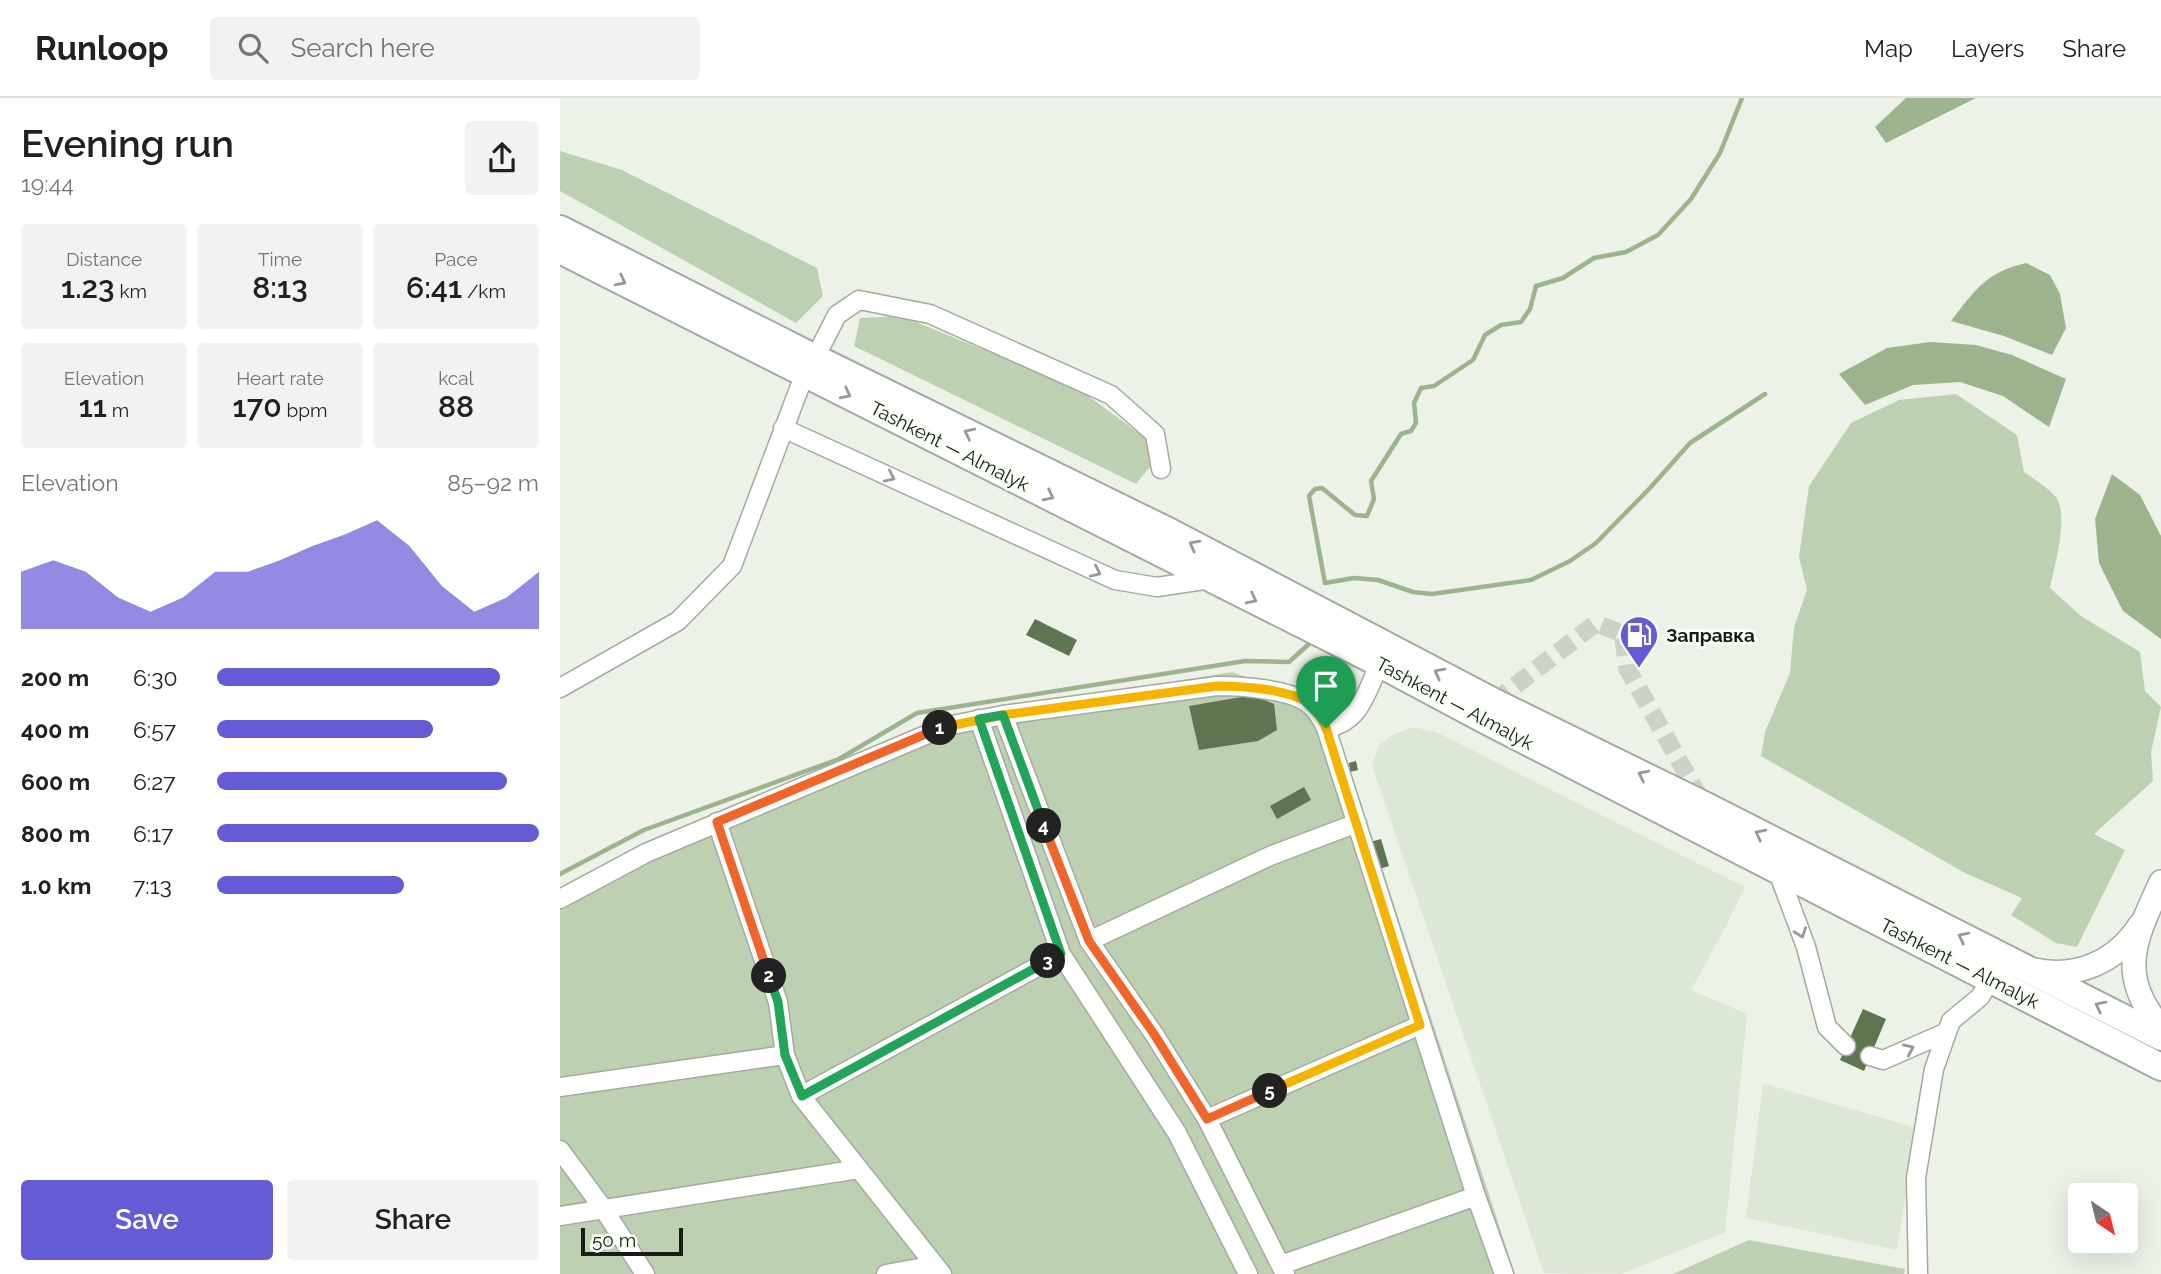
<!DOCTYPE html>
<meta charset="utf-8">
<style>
body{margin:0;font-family:Raleway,sans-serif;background:#f2f2f2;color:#202124;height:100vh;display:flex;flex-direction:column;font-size:26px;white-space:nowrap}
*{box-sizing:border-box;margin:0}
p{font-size:23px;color:#757577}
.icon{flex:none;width:38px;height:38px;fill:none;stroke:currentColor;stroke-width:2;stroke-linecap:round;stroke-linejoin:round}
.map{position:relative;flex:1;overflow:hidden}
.details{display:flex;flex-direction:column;background:#fff;width:560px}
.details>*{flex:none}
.needle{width:46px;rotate:145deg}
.tools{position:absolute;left:1508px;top:1085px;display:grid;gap:14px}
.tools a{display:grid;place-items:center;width:70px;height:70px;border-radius:7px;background:#fff;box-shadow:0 7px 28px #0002;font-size:35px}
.scale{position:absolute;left:21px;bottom:18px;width:102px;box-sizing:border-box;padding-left:7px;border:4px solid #1a1c19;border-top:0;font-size:19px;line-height:24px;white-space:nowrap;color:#1a1c19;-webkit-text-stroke:5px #f9fff5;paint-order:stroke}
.pin{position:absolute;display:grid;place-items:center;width:60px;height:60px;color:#fff;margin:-72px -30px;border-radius:50% 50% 50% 0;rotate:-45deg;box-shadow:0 0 7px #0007}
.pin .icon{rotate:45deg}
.km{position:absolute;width:35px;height:35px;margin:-18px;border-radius:50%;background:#222;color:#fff;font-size:19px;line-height:35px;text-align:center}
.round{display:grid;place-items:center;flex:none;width:74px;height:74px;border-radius:7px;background:#f2f2f2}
.head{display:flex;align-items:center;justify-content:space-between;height:119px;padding:0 21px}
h1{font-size:38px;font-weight:600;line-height:52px}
.stats{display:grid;grid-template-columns:repeat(3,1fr);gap:10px;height:119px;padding:7px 21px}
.stats div{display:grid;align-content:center;border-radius:7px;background:#f2f2f2;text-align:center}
.stats b{font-size:30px;font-weight:600}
.stats small{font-size:19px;font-weight:400}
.stats p{font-size:19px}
.chart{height:196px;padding:14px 21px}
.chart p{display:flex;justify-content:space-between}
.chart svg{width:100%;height:126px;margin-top:7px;fill:#655bd5;opacity:.7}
.button{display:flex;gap:14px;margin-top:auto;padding:14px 21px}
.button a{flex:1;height:80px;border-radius:7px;background:#655bd5;color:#fff;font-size:28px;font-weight:600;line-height:80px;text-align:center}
.button a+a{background:#f2f2f2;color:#202124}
ul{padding:0 21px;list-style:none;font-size:23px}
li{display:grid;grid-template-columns:112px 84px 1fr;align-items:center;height:52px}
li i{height:18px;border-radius:9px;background:#655bd5}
header{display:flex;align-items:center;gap:42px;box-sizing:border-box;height:98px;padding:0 35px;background:#fff;border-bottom:2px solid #e0e0e0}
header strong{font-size:33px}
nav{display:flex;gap:38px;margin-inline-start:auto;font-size:24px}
.search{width:490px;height:63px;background:#f2f2f2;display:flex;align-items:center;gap:18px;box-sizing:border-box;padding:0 24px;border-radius:7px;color:#757577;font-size:26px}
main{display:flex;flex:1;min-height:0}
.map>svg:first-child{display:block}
</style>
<header>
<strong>Runloop</strong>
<div class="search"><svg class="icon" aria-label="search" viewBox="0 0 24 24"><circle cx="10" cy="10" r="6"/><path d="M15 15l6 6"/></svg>Search here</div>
<nav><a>Map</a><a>Layers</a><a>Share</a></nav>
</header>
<main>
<section class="details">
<div class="head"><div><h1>Evening run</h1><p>19:44</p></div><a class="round"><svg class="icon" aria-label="share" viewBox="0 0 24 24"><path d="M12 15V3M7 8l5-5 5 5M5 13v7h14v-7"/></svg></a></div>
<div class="stats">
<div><p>Distance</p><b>1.23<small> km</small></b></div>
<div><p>Time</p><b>8:13</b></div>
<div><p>Pace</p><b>6:41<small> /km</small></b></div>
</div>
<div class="stats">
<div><p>Elevation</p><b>11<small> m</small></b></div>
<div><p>Heart rate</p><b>170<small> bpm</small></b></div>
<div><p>kcal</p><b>88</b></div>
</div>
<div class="chart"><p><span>Elevation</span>85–92 m</p>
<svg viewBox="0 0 160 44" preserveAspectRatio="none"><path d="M0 44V24L10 20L20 24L30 33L40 38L50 33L60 24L70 24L80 20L90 15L100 11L110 6L120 15L130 29L140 38L150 33L160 24V44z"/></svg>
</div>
<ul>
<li><b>200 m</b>6:30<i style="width:88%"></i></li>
<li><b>400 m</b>6:57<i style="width:67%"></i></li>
<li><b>600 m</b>6:27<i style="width:90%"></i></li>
<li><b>800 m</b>6:17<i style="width:100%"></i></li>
<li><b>1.0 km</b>7:13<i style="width:58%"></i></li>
</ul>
<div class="button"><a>Save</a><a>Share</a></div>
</section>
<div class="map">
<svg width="1601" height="1176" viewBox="0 0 1601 1176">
<rect width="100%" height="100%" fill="#ecf2e7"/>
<path fill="#dde7d6" d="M854 629 878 635 1185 789 1166 828 1131 892 1187 916 1165 1134 1062 1176 984 1175 812 667 819 647 834 636Z
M1203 985 1356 1030 1337 1152 1186 1120Z"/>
<path fill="#bed0b2" d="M0 53 62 72 257 170 263 198 236 225 0 93Z
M341 218 517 290 587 341 593 365 576 386 294 248 300 220Z
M1396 296 1457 337 1464 374C1474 381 1487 389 1495 398 1510 415 1494 470 1490 490L1521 518 1580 554 1585 593 1601 609 1591 654 1593 683 1534 736 1565 752 1517 849 1496 845 1451 817 1462 800 1405 775 1201 658 1205 634 1230 575 1234 529 1247 492 1239 459 1249 388 1291 325 1339 302Z
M672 574 735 596 772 617 955 1176H0V791L396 619Z
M1189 1142 1345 1171V1172L1344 1176H1113Z"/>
<path fill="#9db38d" d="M1346 0H1416L1326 45 1315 29Z
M1466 165 1490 177 1500 196 1506 230 1492 257 1444 238 1391 223C1416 191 1425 175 1466 165Z
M1370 244 1416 247 1452 257 1506 281 1489 329 1443 298 1400 284 1353 287 1305 307 1279 276 1327 250Z
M1552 376 1580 397 1601 438V541L1563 513 1539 465 1535 421Z"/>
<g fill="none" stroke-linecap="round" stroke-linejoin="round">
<path stroke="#9db38d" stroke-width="4.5" d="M1182 0 1160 55 1131 101 1098 137 1066 154 1034 160 1003 180 976 188 970 211 961 224 941 227 925 237 913 262 874 288 861 290 854 305 856 325 851 333 841 336 811 383 814 401 807 418 795 417 762 390 755 391 749 398 765 485 794 480 818 482 853 494 872 496 971 482 1010 463 1036 445 1090 390 1130 345 1205 296
M0 776 84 732 279 661 357 615 685 563 729 564 750 545"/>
</g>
<path fill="#5f7450" d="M475 521 517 542 509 558 466 537Z
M693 597 714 606 717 632 698 643 639 652 629 608Z
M796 663 798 672 790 674 789 665Z
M744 689 751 702 717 721 710 708Z
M821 741 829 768 819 771 810 744Z
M1303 911 1326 921 1304 973 1280 962Z"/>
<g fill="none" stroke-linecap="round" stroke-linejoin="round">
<path stroke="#ccd2c8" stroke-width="18" stroke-dasharray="18 9" stroke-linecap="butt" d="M934 604 1036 525 1063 536 1067 570 1144 707"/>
<g stroke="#a5aaa1" stroke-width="21">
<path id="minor" d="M255 260 277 217 299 202 370 216 551 297 595 336 601 371
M223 330 555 482 597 489 651 481
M0 590 118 523 172 468 245 275
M443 617 529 843 594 936 647 1021 725 1176
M419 621 501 856 617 1035 688 1176
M766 630C801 624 806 594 820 565
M157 724 218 904 225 957 241 998 382 1176
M1217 771 1246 849 1267 929 1286 948
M0 801 86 755 387 628 443 617 657 588C682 588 731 591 750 607 758 613 762 622 766 630L916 1098 944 1176
M529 843 710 758 797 725
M1310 958 1323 962 1387 934
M0 989 225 957
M241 998 501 856
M647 1021 860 927
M0 1052 43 1110 85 1176
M0 1118 299 1071
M721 1167 916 1098
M326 1176 375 1167
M1358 1176 1356 1080 1374 971 1391 923 1420 899 1431 881"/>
</g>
<g stroke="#a5aaa1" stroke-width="26">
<path id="major" d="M1601 784C1575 841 1556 876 1601 930
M1474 872C1517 881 1556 864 1580 827"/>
</g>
<g stroke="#a5aaa1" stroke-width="30">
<path id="highway" d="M0 131 255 260 610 434 934 604 1144 707 1601 939
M0 152 809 560 925 622 1601 969"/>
</g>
<use href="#minor" stroke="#fff" stroke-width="18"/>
<use href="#major" stroke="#fff" stroke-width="23"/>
<use href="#highway" stroke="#fff" stroke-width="26"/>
</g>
<defs><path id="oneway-chevron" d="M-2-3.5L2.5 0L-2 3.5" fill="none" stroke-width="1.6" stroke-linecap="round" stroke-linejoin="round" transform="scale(1.75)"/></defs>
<g stroke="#989998">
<use href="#oneway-chevron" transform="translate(61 183) rotate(27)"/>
<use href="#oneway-chevron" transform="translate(286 296) rotate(27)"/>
<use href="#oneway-chevron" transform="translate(409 335) rotate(-154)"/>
<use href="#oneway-chevron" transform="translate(330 379) rotate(25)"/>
<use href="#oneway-chevron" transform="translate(489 398) rotate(27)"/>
<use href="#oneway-chevron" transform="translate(634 447) rotate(-152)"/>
<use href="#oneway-chevron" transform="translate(536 474) rotate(25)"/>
<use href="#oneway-chevron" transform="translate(692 501) rotate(27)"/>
<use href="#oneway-chevron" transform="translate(879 575) rotate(-152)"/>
<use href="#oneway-chevron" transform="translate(1083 677) rotate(-154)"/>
<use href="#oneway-chevron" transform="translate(1200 736) rotate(-153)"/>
<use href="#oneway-chevron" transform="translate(1241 835) rotate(70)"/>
<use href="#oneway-chevron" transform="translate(1403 839) rotate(-153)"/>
<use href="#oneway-chevron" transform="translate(1540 908) rotate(-153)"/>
<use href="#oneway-chevron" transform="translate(1349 951) rotate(-24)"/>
</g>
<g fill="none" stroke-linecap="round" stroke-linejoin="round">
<g stroke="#fff" stroke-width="14">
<path id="split-1" d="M380 630 443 617 657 588C682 588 732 591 751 607 758 613 762 622 766 630"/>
</g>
<g stroke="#fff" stroke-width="14">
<path id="split-2" d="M209 878 157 724 380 630"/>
</g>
<g stroke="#fff" stroke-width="14">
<path id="split-3" d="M209 878 218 904 225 957 242 998 488 863"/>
</g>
<g stroke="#fff" stroke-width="14">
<path id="split-4" d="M484 728 443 617 419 621 501 856 488 863"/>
</g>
<g stroke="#fff" stroke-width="14">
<path id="split-5" d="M484 728 529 843 594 936 647 1021 710 993"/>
</g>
<g stroke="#fff" stroke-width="14">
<path id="split-6" d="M710 993 860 927 766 630"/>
</g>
<use href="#split-1" stroke="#f5b400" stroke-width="9"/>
<use href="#split-2" stroke="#f0652b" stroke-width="9"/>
<use href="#split-3" stroke="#22a559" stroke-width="9"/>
<use href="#split-4" stroke="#22a559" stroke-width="9"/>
<use href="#split-5" stroke="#f0652b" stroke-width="9"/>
<use href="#split-6" stroke="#f5b400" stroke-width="9"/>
</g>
<defs>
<g id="fuel-pin" transform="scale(2.0125)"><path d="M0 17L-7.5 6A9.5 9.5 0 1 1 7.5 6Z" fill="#655bd5" stroke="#f9fff5"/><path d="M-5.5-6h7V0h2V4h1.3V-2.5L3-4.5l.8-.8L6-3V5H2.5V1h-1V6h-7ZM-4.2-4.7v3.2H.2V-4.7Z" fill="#fff"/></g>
</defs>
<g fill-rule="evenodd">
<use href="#fuel-pin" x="1079" y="537"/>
</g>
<g text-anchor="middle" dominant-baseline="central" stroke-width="6" stroke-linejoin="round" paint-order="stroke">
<g font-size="19" fill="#1a1c19" stroke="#f9fff5">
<text transform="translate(390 348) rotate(27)">Tashkent — Almalyk</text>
<text transform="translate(895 605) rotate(28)">Tashkent — Almalyk</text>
<text transform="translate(1400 865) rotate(27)">Tashkent — Almalyk</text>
</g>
<g font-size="19" font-weight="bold" fill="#1a1c19" stroke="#f9fff5" text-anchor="start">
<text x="1106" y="537">Заправка</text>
</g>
</g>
</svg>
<div class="tools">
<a><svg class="needle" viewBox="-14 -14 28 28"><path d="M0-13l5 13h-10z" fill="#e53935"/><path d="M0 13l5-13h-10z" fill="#757577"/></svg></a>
</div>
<div class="scale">50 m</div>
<div class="pin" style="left:766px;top:630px;background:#1e9e55"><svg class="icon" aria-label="arrive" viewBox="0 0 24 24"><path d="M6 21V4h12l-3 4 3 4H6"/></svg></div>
<b class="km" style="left:380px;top:630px">1</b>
<b class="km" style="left:209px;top:878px">2</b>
<b class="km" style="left:488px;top:863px">3</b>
<b class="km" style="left:484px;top:728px">4</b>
<b class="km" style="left:710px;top:993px">5</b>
</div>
</main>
